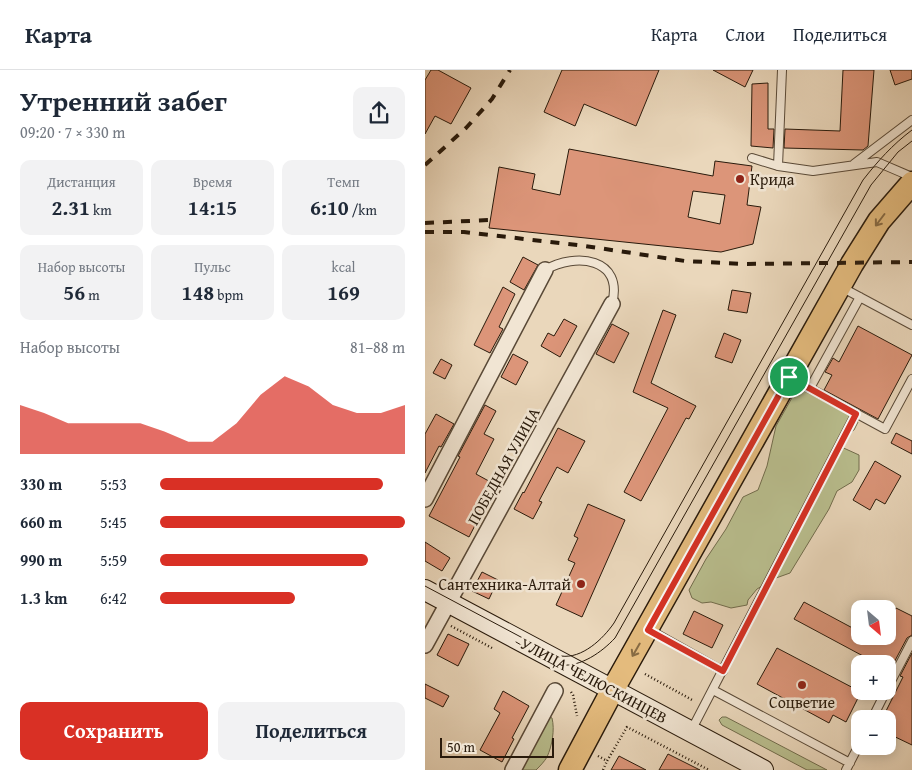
<!DOCTYPE html>
<html lang="ru">
<meta charset="utf-8">
<style>
body{margin:0;font-family:"Gentium Book Plus",serif;background:#f2f2f3;color:#1f2937;height:100vh;display:flex;flex-direction:column;font-size:19px;white-space:nowrap}
*{box-sizing:border-box;margin:0}
p{font-size:16px;color:#747a83}
.icon{flex:none;width:28px;height:28px;fill:none;stroke:currentColor;stroke-width:2;stroke-linecap:round;stroke-linejoin:round}
.map{position:relative;flex:1;overflow:hidden}
.drawer{display:flex;flex-direction:column;background:#fff;width:425px}
.drawer>*{flex:none}
.needle{width:32px;rotate:152deg}
.controls{position:absolute;left:426px;top:530px;display:grid;gap:10px}
.controls a{display:grid;place-items:center;width:45px;height:45px;border-radius:10px;background:#fff;box-shadow:0 2px 12px #0003;font-size:25px}
.scale{position:absolute;left:15px;bottom:12px;width:114px;box-sizing:border-box;padding-left:5px;border:2px solid #291a0b;border-top:0;font-size:14px;line-height:18px;white-space:nowrap;color:#291a0b;-webkit-text-stroke:4px #f1e5d3;paint-order:stroke}
.pin{position:absolute;display:grid;place-items:center;width:42px;height:42px;color:#fff;margin:-21px;border:2px solid #fff;border-radius:50%;box-shadow:0 1px 5px #0007}
.round{display:grid;place-items:center;flex:none;width:52px;height:52px;border-radius:10px;background:#f2f2f3}
.headline{display:flex;align-items:center;justify-content:space-between;height:85px;padding:0 20px}
h1{font-size:28px;font-weight:800;line-height:38px}
.metrics{display:grid;grid-template-columns:repeat(3,1fr);gap:8px;height:85px;padding:5px 20px}
.metrics div{display:grid;align-content:center;border-radius:10px;background:#f2f2f3;text-align:center}
.metrics b{font-size:21px;font-weight:800}
.metrics small{font-size:14px;font-weight:400}
.metrics p{font-size:14px}
.chart{height:140px;padding:10px 20px}
.chart p{display:flex;justify-content:space-between}
.chart svg{width:100%;height:90px;margin-top:5px;fill:#d93025;opacity:.7}
.button{display:flex;gap:10px;margin-top:auto;padding:10px 20px}
.button a{flex:1;height:58px;border-radius:10px;background:#d93025;color:#fff;font-size:20px;font-weight:800;line-height:58px;text-align:center}
.button a+a{background:#f2f2f3;color:#1f2937}
ul{padding:0 20px;list-style:none;font-size:16px}
li{display:grid;grid-template-columns:80px 60px 1fr;align-items:center;height:38px}
li i{height:12px;border-radius:6px;background:#d93025}
header{display:flex;align-items:center;gap:30px;box-sizing:border-box;height:70px;padding:0 25px;background:#fff;border-bottom:1px solid #e0e1e3}
header strong{font-size:24px}
nav{display:flex;gap:28px;margin-inline-start:auto;font-size:18px}
main{display:flex;flex:1;min-height:0}
.map>svg:first-child{display:block}
</style>
<header>
<strong>Карта</strong>
<nav><a>Карта</a><a>Слои</a><a>Поделиться</a></nav>
</header>
<main>
<section class="drawer">
<div class="headline"><div><h1>Утренний забег</h1><p>09:20 · 7 × 330 m</p></div><a class="round"><svg class="icon" aria-label="share" viewBox="0 0 24 24"><path d="M12 15V3M7 8l5-5 5 5M5 13v7h14v-7"/></svg></a></div>
<div class="metrics">
<div><p>Дистанция</p><b>2.31<small> km</small></b></div>
<div><p>Время</p><b>14:15</b></div>
<div><p>Темп</p><b>6:10<small> /km</small></b></div>
</div>
<div class="metrics">
<div><p>Набор высоты</p><b>56<small> m</small></b></div>
<div><p>Пульс</p><b>148<small> bpm</small></b></div>
<div><p>kcal</p><b>169</b></div>
</div>
<div class="chart"><p><span>Набор высоты</span>81–88 m</p>
<svg viewBox="0 0 160 44" preserveAspectRatio="none"><path d="M0 44V20L10 24L20 29L30 29L40 29L50 29L60 33L70 38L80 38L90 29L100 15L110 6L120 11L130 20L140 24L150 24L160 20V44z"/></svg>
</div>
<ul>
<li><b>330 m</b>5:53<i style="width:91%"></i></li>
<li><b>660 m</b>5:45<i style="width:100%"></i></li>
<li><b>990 m</b>5:59<i style="width:85%"></i></li>
<li><b>1.3 km</b>6:42<i style="width:55%"></i></li>
</ul>
<div class="button"><a>Сохранить</a><a>Поделиться</a></div>
</section>
<div class="map">
<svg width="487" height="700" viewBox="0 0 487 700">
<rect width="100%" height="100%" fill="#ead7bb"/>
<filter id="stains"><feTurbulence type="fractalNoise" baseFrequency=".004" numOctaves="4"/><feColorMatrix values="0 0 0 0 .2 0 0 0 0 .09 0 0 0 0 .02 0 0 0 .5 -.17"/></filter>
<radialGradient id="worn" r=".72"><stop offset=".6" stop-color="#630" stop-opacity="0"/><stop offset="1" stop-color="#630" stop-opacity=".3"/></radialGradient>
<path fill="#b9be8e" stroke="#716c4c" d="M379 321 424 343 433 352 429 360 416 367 412 375 434 385V400L427 412 412 421 404 439 365 503 351 508 332 519 323 530 322 535 306 538 286 532 277 533 267 528 264 520 281 489 301 459 318 427 333 420 342 396 351 356 368 326Z
M123 646 127 648C130 660 127 676 122 687 119 692 115 696 111 700H91Z
M297 647H301L402 700H382L297 655 294 650Z"/>
<path fill="#dc9579" stroke="#291a0b" fill-rule="evenodd" d="M6 0H13L46 18 26 54 10 46 0 64V10Z
M137 0H234L211 56 159 34 150 56 119 42Z
M288 0H328L320 17Z
M418 0H449L443 76 438 80 359 78 360 59 415 61Z
M465 0H487V9L470 15Z
M343 13V59H349L348 78 326 76 327 14Z
M144 79 288 106 290 91 327 96 322 135 336 137 328 174 296 182 64 158 74 97 110 104 107 119 135 125ZM268 121 300 125 295 154 263 147Z
M98 187 113 195 99 220 85 212Z
M78 217 90 224 74 257 78 259 65 283 49 275Z
M307 220 326 223 322 243 303 240Z
M238 240 251 245 226 313 271 336 264 349 261 348 216 431 199 422 243 338 208 322Z
M139 249 152 256 135 287 116 276 123 263 129 266Z
M187 254 204 263 189 293 171 284Z
M433 256 487 285 453 349 399 320 407 305 400 302 408 288 414 292Z
M299 263 316 270 307 293 290 287Z
M88 284 103 292 91 315 76 307Z
M16 289 27 295 20 309 8 303Z
M60 335 71 341 59 364 69 369 51 404 71 415 44 467 4 446 35 387 33 386Z
M11 344 29 354 16 377 14 376 0 403V364Z
M133 358 160 371 143 403 132 397 114 431 117 432 108 449 89 439 98 422 99 423Z
M471 363 487 371V384L466 373Z
M450 391 476 406 460 434 451 429 445 440 428 430Z
M163 434 200 450 157 547 131 535 150 493 143 490 153 468 149 466Z
M0 472 25 488 17 501 0 491Z
M57 502 73 510 64 529 47 521Z
M379 532 435 562V566H462V556L471 538 487 546V565L482 568 465 600 462 599V594H453L369 549Z
M269 541 298 555 287 578 258 564Z
M23 564 44 574 33 596 12 585Z
M352 578 436 622 421 652 408 645 404 653 332 614Z
M487 583V675L462 663V649H457L478 607 475 606Z
M0 614 24 626 18 637 0 628Z
M78 621 104 636 87 668 89 669 77 692 55 680 75 643 69 639Z
M243 684 275 700H234Z
M194 686 221 700H186Z"/>
<g fill="none" stroke-linecap="round" stroke-linejoin="round">
<g stroke="#594937" stroke-width="10">
<path id="service" d="M327 88 353 96 388 101 452 92 487 107
M429 94 487 50
M353 96 357 0
M120 200C151 182 199 188 187 234
M416 217 487 255
M364 307 460 359 487 309
M385 318 435 227
M225 560 298 601
M462 619 487 571
M288 620 425 693
M447 649 461 621
M266 661 431 343
M421 700 435 673"/>
</g>
<g stroke="#594937" stroke-width="18">
<path id="minor" d="M0 429 120 200
M0 575 187 234
M88 700 130 621"/>
</g>
<g stroke="#291a0b" stroke-width="22">
<path id="secondary" d="M0 520 338 700"/>
</g>
<g stroke="#291a0b" stroke-width="25">
<path id="primary" d="M145 700 187 621 427 194 454 151 487 113"/>
</g>
<path stroke="#291a0b" stroke-width="2.5" stroke-dasharray="1 2.5" stroke-linecap="butt" d="M26 556 67 578
M220 604 269 631
M146 622 148 625 152 646
M173 686 182 691 202 657 284 700
M178 700 182 691"/>
<use href="#service" stroke="#f1e5d3" stroke-width="8"/>
<use href="#minor" stroke="#f1e5d3" stroke-width="15"/>
<use href="#secondary" stroke="#f1e5d3" stroke-width="20"/>
<use href="#primary" stroke="#e5bc7e" stroke-width="22"/>
<path stroke="#291a0b" stroke-width="1" d="M0 516 124 582C128 583 132 586 136 586 157 589 178 569 189 553L438 110C453 91 467 75 487 60
M91 572C102 578 123 594 136 595 156 597 177 582 190 568L446 115 473 82 487 71"/>
<path stroke="#291a0b" stroke-width="4" stroke-dasharray="9 9" stroke-linecap="butt" d="M0 95 41 58 67 29 85 0
M0 153 65 150
M0 162H39L160 176 260 191 319 194 487 192"/>
</g>
<defs><path id="oneway-shaft" d="M-6 0H5M1.5-3L5.5 0L1.5 3" fill="none" stroke-width="1.6" stroke-linecap="round" stroke-linejoin="round" transform="scale(1.25)"/></defs>
<g stroke="#876b44">
<use href="#oneway-shaft" transform="translate(455 150) rotate(127)"/>
<use href="#oneway-shaft" transform="translate(211 580) rotate(120)"/>
</g>
<g fill="none" stroke-linecap="round" stroke-linejoin="round">
<g stroke="#fff" stroke-width="10">
<path id="route" d="M364 307 431 344 298 601 223 560Z"/>
</g>
<use href="#route" stroke="#d93025" stroke-width="6"/>
</g>
<g fill="#8f2418" stroke="#f1e5d3" stroke-width="2">
<circle cx="315" cy="109" r="5"/>
<circle cx="156" cy="514" r="5"/>
<circle cx="377" cy="615" r="5"/>
</g>
<g text-anchor="middle" dominant-baseline="central" stroke-width="5" stroke-linejoin="round" paint-order="stroke">
<g font-size="16" fill="#291a0b" stroke="#f1e5d3" text-anchor="start">
<text x="325" y="109">Крида</text>
<text x="146" y="514" text-anchor="end">Сантехника-Алтай</text>
<text x="377" y="632" text-anchor="middle">Соцветие</text>
</g>
<g font-size="16" fill="#291a0b" stroke="#f1e5d3">
<text transform="translate(78 396) rotate(-61)">ПОБЕДНАЯ УЛИЦА</text>
<text transform="translate(169 610) rotate(28)">УЛИЦА ЧЕЛЮСКИНЦЕВ</text>
</g>
</g>
<rect width="100%" height="100%" filter="url(#stains)"/>
<rect width="100%" height="100%" fill="url(#worn)"/>
</svg>
<div class="controls">
<a><svg class="needle" viewBox="-14 -14 28 28"><path d="M0-13l5 13h-10z" fill="#e53935"/><path d="M0 13l5-13h-10z" fill="#747a83"/></svg></a>
<a>+</a>
<a>−</a>
</div>
<div class="scale">50 m</div>
<div class="pin" style="left:364px;top:307px;background:#1e9e55"><svg class="icon" aria-label="arrive" viewBox="0 0 24 24"><path d="M6 21V4h12l-3 4 3 4H6"/></svg></div>
</div>
</main>
